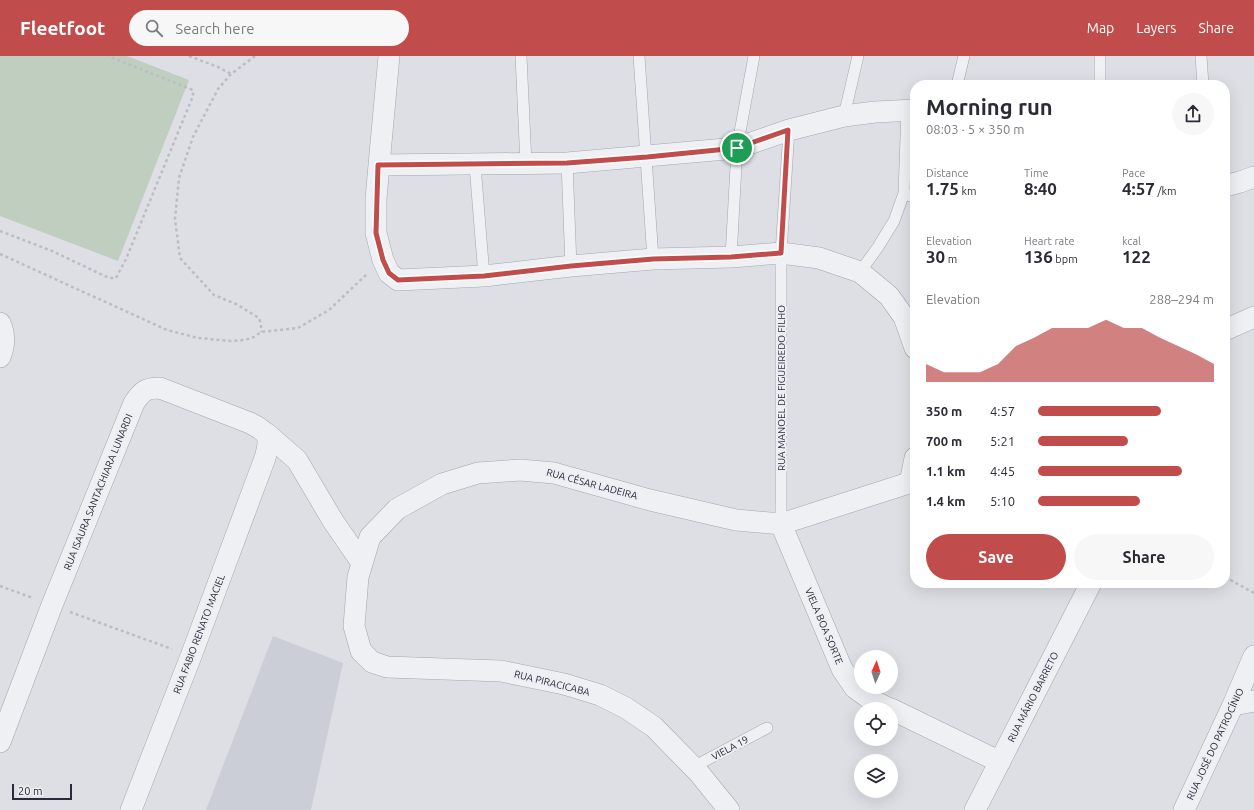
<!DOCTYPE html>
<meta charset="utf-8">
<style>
body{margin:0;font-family:Ubuntu,sans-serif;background:#f7f7f7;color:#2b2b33;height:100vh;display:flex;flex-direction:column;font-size:15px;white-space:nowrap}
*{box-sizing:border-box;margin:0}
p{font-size:13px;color:#7c7c81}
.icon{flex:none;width:22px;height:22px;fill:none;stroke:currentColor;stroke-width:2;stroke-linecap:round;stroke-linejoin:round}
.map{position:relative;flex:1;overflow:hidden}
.details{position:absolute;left:910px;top:24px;width:320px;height:508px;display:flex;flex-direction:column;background:#fff;border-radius:16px;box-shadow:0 4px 16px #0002}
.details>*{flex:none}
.needle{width:26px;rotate:3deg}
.controls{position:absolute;left:854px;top:594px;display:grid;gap:8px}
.controls a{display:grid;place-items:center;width:44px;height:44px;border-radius:50%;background:#fff;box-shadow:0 4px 16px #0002;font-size:20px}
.scale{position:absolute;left:12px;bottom:10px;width:60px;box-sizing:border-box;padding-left:4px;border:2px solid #282c3a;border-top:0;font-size:11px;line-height:14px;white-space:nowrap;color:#282c3a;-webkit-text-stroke:3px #eceef3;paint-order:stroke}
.pin{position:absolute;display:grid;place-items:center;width:34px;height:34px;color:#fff;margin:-17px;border:2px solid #fff;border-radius:50%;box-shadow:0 1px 4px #0007}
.round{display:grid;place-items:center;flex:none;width:42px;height:42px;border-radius:21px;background:#f7f7f7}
.headline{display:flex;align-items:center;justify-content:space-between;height:68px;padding:0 16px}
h1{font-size:22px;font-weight:700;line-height:30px}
.stats{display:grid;grid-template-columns:repeat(3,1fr);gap:6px;height:68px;padding:4px 16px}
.stats div{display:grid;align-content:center}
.stats b{font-size:17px;font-weight:700}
.stats small{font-size:11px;font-weight:400}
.stats p{font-size:11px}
.chart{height:112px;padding:8px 16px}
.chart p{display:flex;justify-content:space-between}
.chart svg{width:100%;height:72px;margin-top:4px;fill:#c04d4c;opacity:.7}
.primary-button{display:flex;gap:8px;margin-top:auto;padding:8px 16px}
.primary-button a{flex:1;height:46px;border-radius:24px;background:#c04d4c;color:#fff;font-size:16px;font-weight:700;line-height:46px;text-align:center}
.primary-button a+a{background:#f7f7f7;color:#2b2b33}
ul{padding:0 16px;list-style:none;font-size:13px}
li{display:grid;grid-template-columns:64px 48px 1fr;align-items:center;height:30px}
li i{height:10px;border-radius:5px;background:#c04d4c}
header{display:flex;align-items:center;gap:24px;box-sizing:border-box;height:56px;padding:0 20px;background:#c04d4c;color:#fff}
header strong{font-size:19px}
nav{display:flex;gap:22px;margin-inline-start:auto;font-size:14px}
.search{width:280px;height:36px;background:#f7f7f7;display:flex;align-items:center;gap:10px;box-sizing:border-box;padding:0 14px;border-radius:22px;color:#7c7c81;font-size:15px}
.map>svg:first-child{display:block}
</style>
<header>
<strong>Fleetfoot</strong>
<div class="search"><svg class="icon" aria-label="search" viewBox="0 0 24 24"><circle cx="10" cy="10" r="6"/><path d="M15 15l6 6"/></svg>Search here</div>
<nav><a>Map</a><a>Layers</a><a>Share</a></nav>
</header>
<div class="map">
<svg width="1254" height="754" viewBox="0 0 1254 754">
<rect width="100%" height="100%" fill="#dddfe5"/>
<path fill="#cbced6" d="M273 580 343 607 311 754H206Z"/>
<path fill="#c0cebf" d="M0 0H127L189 24 118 205 0 160Z"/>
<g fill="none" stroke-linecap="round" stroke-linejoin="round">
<g stroke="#a3a6ae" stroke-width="12">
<path id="lane" d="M521 0 526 108
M639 0 653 203
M1100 0V29
M1201 0 1203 29
M957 29 964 0
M844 60 858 0
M567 107 571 210
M475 109 484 220
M904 137 915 142
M731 201 737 92 754 0
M860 216 878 191 894 165 904 137 907 54
M781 468V197L789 74
M693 711 767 672"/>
</g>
<g stroke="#a3a6ae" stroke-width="22">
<path id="street" d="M915 54 875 56 844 60 789 74 737 92 567 107 379 109 376 143V177L383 204 389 217 398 224 484 220 571 210 653 203 731 201 781 197 819 202 860 216 889 240 904 261 915 292
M379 109 389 0
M1225 130 1240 126 1254 121
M0 267C5 278 5 289 0 301
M1225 274 1254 261
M266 377 297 404 333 465 362 507
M910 427 915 402
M781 468 842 613 855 632 873 645 890 653
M1233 649 1254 645
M891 653 1000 706
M0 686 52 549 134 347C142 335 146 332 160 332L250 367C269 377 271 380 265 402L191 600 131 754
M729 754 699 717 654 671 626 652 600 639 564 628 501 615 387 611 372 606 361 595 354 570 358 521 370 481 397 453 442 428 478 417 520 414 554 417 650 444 736 464 781 468 915 425
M975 754 1091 527
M1184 754 1233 649 1254 600"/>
</g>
<path stroke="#bbbdc4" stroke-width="2.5" stroke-dasharray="3 3" stroke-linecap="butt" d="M189 0 218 11 231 18
M255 0 231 18 218 33 193 81 179 122 175 163 180 202 214 239 236 248 259 262 261 268V276
M0 175 52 195 109 222H116L126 203 193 40V34L108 0
M0 198 167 274 198 282 231 285 245 284 254 281 261 276 298 272 329 254 368 217
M1225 521 1254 537
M0 530 33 542
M70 556 172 593"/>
<use href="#lane" stroke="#eff0f4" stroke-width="11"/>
<use href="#street" stroke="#eff0f4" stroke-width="21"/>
</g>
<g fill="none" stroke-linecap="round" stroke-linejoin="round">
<g stroke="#fff" stroke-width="8">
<path id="route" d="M788 74 781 197 731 201 653 203 571 210 484 220 398 224 389 217 383 204 376 177 378 109 567 107 647 101 737 92Z"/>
</g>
<use href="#route" stroke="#c04d4c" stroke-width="5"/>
</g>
<g text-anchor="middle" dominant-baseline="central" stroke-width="4" stroke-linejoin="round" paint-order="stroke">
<g font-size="10" fill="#282c3a" stroke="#eceef3">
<text transform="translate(781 332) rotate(-90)">RUA MANOEL DE FIGUEIREDO FILHO</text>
<text transform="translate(592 428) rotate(15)">RUA CÉSAR LADEIRA</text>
<text transform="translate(98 436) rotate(-68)">RUA ISAURA SANTACHIARA LUNARDI</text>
<text transform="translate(824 570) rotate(67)">VIELA BOA SORTE</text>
<text transform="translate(199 578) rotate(-69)">RUA FABIO RENATO MACIEL</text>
<text transform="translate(552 627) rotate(14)">RUA PIRACICABA</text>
<text transform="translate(1033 641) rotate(-63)">RUA MÁRIO BARRETO</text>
<text transform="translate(1215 688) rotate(-65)">RUA JOSÉ DO PATROCÍNIO</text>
<text transform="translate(730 692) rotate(-28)">VIELA 19</text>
</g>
</g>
</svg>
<div class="controls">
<a><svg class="needle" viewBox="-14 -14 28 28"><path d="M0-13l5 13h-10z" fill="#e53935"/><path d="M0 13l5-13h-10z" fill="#7c7c81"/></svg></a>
<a><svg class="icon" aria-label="locate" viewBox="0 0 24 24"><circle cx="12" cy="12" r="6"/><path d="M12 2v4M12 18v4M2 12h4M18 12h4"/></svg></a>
<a><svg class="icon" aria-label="layers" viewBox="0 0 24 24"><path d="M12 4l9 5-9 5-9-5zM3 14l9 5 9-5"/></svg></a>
</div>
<div class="scale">20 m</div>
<div class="pin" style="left:737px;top:92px;background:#1e9e55"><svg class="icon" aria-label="arrive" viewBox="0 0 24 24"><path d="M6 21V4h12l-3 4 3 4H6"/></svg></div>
<section class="details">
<div class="headline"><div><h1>Morning run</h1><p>08:03 · 5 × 350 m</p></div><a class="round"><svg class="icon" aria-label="share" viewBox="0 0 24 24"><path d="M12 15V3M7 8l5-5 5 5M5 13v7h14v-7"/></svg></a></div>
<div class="stats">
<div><p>Distance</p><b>1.75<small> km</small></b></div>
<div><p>Time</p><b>8:40</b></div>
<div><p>Pace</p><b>4:57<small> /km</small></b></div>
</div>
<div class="stats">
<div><p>Elevation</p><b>30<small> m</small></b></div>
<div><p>Heart rate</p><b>136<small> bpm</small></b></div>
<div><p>kcal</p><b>122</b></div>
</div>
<div class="chart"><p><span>Elevation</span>288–294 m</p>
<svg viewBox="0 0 160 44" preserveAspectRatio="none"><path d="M0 44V33L10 38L20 38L30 38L40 33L50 22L60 17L70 11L80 11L90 11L100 6L110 11L120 11L130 17L140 22L150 27L160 33V44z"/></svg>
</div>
<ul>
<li><b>350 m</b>4:57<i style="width:70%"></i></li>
<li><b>700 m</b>5:21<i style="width:51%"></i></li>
<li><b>1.1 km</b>4:45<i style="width:82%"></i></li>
<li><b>1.4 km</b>5:10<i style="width:58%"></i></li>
</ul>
<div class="primary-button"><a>Save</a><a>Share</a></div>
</section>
</div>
